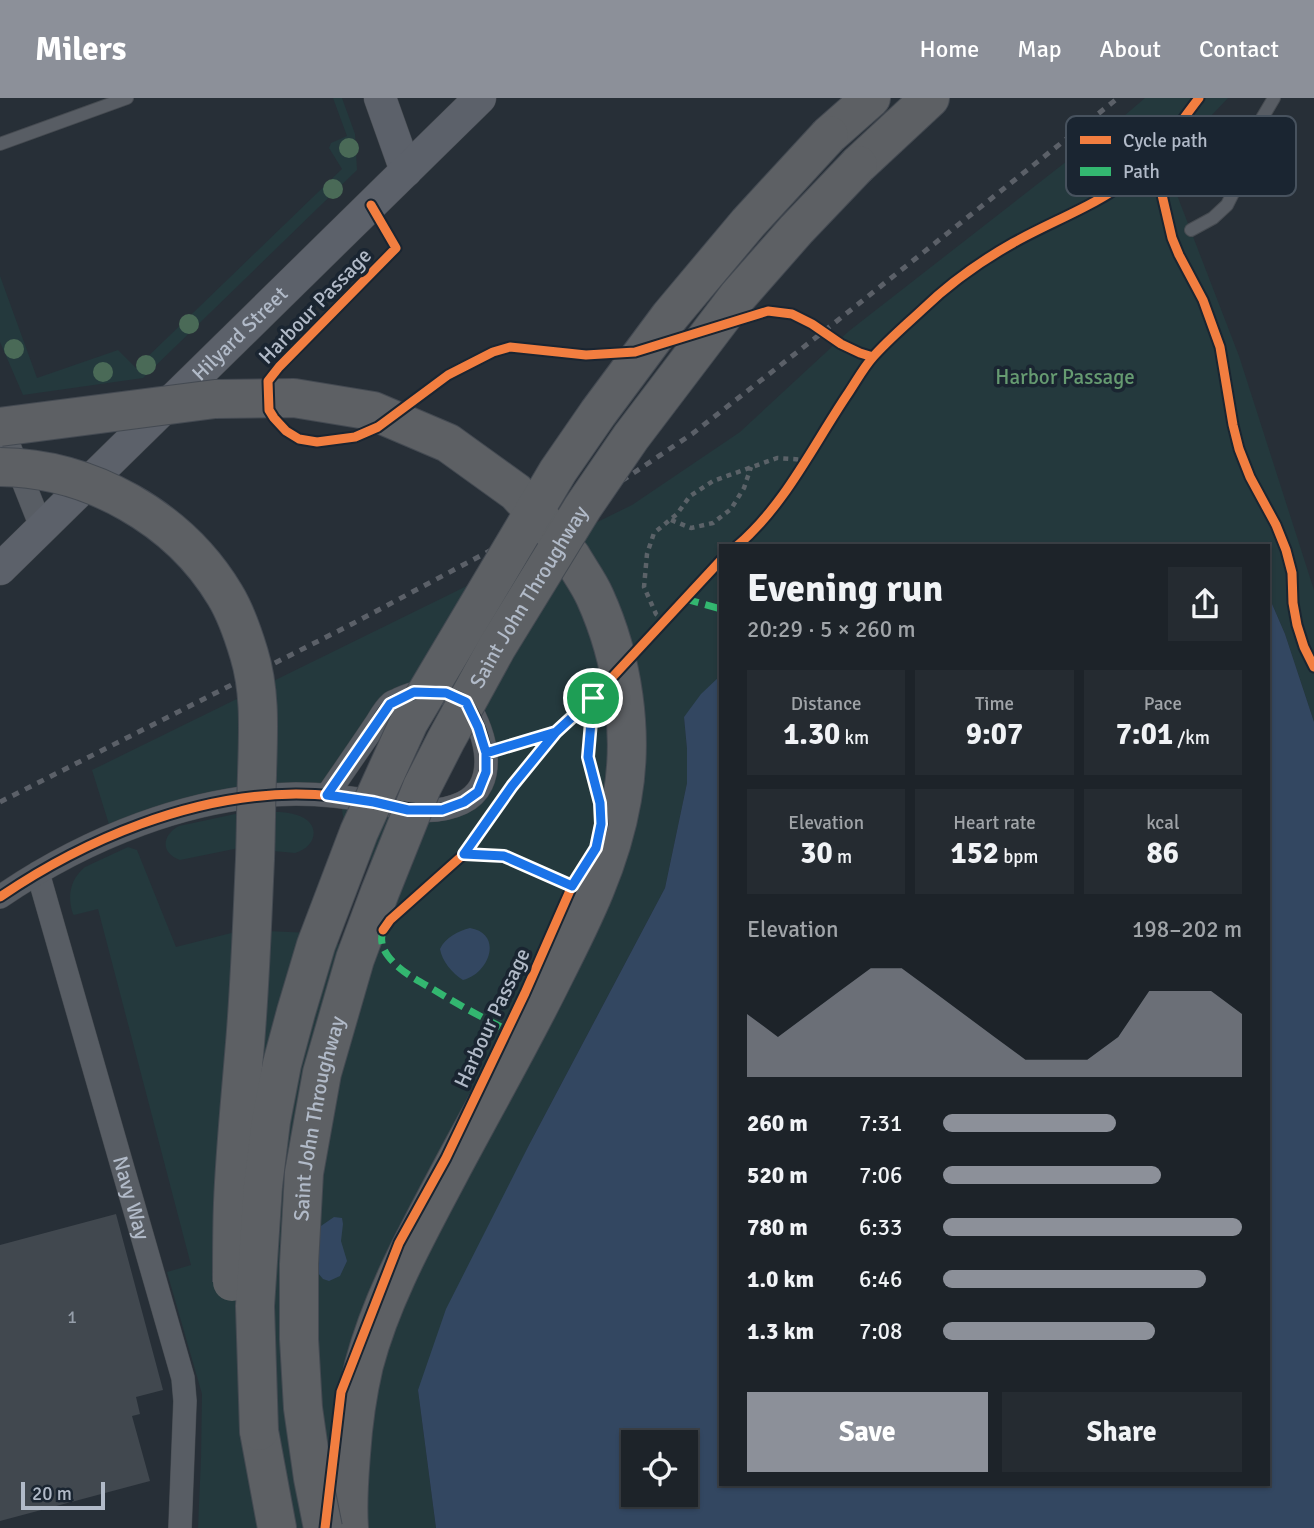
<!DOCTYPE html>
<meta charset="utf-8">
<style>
body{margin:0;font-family:Signika,sans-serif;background:#252b31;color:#f1f3f6;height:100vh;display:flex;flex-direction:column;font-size:26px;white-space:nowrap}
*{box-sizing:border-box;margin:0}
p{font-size:23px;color:#a0a4a8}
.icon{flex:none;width:38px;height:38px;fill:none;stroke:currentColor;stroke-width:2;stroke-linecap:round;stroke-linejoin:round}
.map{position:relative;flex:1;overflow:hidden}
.sheet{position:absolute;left:719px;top:446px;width:551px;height:942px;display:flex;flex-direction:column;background:#1d2329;border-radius:0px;box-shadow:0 2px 5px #0004,0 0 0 2px #3b4046}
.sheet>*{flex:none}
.tools{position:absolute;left:621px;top:1332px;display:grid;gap:14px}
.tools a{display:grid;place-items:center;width:77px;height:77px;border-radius:0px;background:#1d2329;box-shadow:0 2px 5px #0004,0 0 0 2px #3b4046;font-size:35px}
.scale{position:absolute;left:21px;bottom:18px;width:84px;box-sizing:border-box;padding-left:7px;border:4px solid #b1bac8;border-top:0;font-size:19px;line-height:24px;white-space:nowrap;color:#b1bac8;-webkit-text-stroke:5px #1a2531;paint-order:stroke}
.pin{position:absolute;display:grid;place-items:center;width:60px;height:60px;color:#fff;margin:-30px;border:4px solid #fff;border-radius:50%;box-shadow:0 2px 7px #0007}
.round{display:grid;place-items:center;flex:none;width:74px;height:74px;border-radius:0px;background:#252b31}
.headline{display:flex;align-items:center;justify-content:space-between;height:119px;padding:0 28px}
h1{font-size:38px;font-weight:700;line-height:52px}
.metrics{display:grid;grid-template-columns:repeat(3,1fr);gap:10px;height:119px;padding:7px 28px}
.metrics div{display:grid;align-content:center;border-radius:0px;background:#252b31;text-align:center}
.metrics b{font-size:30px;font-weight:700}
.metrics small{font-size:19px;font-weight:400}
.metrics p{font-size:19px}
.chart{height:196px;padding:14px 28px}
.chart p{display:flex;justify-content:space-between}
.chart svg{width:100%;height:126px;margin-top:7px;fill:#8c9099;opacity:.7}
.action{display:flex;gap:14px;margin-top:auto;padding:14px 28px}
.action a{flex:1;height:80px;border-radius:0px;background:#8c9099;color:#fff;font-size:28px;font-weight:700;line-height:80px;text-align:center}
.action a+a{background:#252b31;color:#f1f3f6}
ul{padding:0 28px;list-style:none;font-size:23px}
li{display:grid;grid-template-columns:112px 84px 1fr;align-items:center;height:52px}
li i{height:18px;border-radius:9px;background:#8c9099}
header{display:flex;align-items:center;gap:42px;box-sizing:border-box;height:98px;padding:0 35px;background:#8c9099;color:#fff}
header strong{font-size:33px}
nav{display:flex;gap:38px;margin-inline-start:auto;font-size:24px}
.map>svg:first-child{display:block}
</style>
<header>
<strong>Milers</strong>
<nav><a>Home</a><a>Map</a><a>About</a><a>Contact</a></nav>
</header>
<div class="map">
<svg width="1314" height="1430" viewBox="0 0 1314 1430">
<rect width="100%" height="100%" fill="#272f37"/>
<path fill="#24393d" d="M333 0H342L355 36 357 72 143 280 23 297 0 244V178L37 280 118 252 136 270 342 71 329 50 331 45 347 38Z
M1145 0H1228L1175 56 1172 84 1239 258 1314 492V624L1285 536 1269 499V448H721V577L684 619 687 651V685L665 790 529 1047 418 1292 436 1430H198L201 1360 202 1296 167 1174 191 1167 98 811 74 817 73 816C67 799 70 781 85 769L128 749 137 752 176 849 243 832 312 835 367 857 413 766 356 761 345 731 340 699 442 712 486 674 466 604 414 594 327 697 294 696 112 736 92 672 632 407 740 334 849 233 1117 24Z
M240 715C258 715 280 711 297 717 321 724 318 749 295 755L239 750 180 762C160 755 162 737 179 728Z"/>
<path fill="#334761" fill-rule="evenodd" d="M1269 499 1285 536 1314 624V1430H436L418 1292 446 1211 529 1047 665 790 687 685V651L684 619 701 596 721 577V1386H1269ZM686 1344V1396H634V1344Z
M470 830C504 836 489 876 463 882 452 875 442 863 440 851 445 840 458 833 470 830Z
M334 1119 342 1120 343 1126 341 1143 347 1163 340 1178 329 1183 323 1181 318 1175V1130Z"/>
<path fill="#41484f" d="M116 1116 163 1292 136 1299 140 1316 132 1318 150 1383 0 1423V1147Z"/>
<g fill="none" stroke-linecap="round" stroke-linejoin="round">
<g stroke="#464b51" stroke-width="14">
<path id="lane" d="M0 46 127 0
M1191 132 1213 120 1227 107 1237 87 1255 32 1274 0"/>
</g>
<g stroke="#464b51" stroke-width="24">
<g id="street">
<path d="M0 325 42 431"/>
<path id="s1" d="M38 775 183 1280 185 1303 180 1430"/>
<path d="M0 799C85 741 191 697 296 696 322 696 349 699 374 704 405 710 432 719 462 705 500 687 486 635 468 607 462 598 445 595 435 594 418 594 415 594 399 601 396 603 392 603 390 606 384 611 379 621 375 627 359 651 343 674 327 697"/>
</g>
</g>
<g stroke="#464b51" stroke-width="33">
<g id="secondary">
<path d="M380 0 406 73"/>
<path id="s2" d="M0 471 480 0"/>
</g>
</g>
<g stroke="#444a52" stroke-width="40">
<path id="highway" d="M829 37 871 0
M858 67 930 0
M259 1333 277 1430
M349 1430C347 1404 349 1382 351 1356 353 1326 357 1297 364 1267 382 1198 419 1133 452 1070 486 1006 522 943 554 878 583 821 611 765 622 701 634 635 623 561 595 499 589 485 579 472 571 458"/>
</g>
<path stroke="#5b6268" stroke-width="4.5" stroke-dasharray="5 5" stroke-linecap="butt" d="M671 422 691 430 713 425 731 411 744 390 751 369
M665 523 656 516 644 489 647 456 654 435 677 416 690 398 713 383 777 360 807 362"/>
<use href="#lane" stroke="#585d64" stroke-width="12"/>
<use href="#street" stroke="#585d64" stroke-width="23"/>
<use href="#secondary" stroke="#5c616a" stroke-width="32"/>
<use href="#highway" stroke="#5d6064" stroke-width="38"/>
<path stroke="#5b6068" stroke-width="5" stroke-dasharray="7 7" stroke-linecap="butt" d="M0 704 352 526 623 382 692 336 823 234 1118 0"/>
<g stroke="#444a52" stroke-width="40" stroke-linecap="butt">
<g id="highway-bridge">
<path d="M0 329 215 301 294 300 373 313 448 345 516 394 551 432"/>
<path d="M0 369C90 370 179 420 225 497 236 515 243 536 249 556 261 595 258 636 257 677 256 705 256 733 255 761 252 826 250 892 244 957 240 1006 235 1055 233 1105 232 1131 232 1158 232 1184"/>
<path d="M259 1333 255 1208 263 1088 271 1023 282 966 296 914 316 847 359 734 409 624 558 373 598 315 670 218 748 125 829 37"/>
<path id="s3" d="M323 1430 313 1380 303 1310 299 1241V1166L304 1075 322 975 355 861 380 794 422 689 446 642 497 549 583 409 631 339 738 198 796 132 858 67"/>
</g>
</g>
<use href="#highway-bridge" stroke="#5d6064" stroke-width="38"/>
<path stroke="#33b770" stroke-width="7" stroke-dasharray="14 7" stroke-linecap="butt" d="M685 501 721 511
M383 832C380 842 382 850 388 858 400 874 419 883 436 893 459 907 483 920 507 932"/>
<g stroke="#1a2531" stroke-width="13">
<path id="cycleway" d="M1153 58 1172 140 1179 157 1203 202 1220 249 1233 327 1239 351 1250 379 1276 427 1286 452 1292 475 1293 505 1297 527 1304 549 1314 569
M371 107 396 150 279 269 268 283 269 312 274 320 286 333 299 341 317 344 355 339 378 329 448 277 493 254 510 249 586 257 635 254 768 213 792 216 812 226 841 246 860 255 873 259
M737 448C786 406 813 347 849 294 857 282 864 269 873 259 888 242 907 226 923 211 950 185 981 163 1013 145 1052 123 1095 108 1130 81 1157 60 1178 27 1199 0
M572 788 504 758 464 756 512 688 556 634 593 600
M0 799C85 741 191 697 296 696 322 696 349 699 374 704 405 710 432 719 462 705 500 687 486 635 468 607 462 598 445 595 435 594 418 594 415 594 399 601 396 603 392 603 390 606 384 611 379 621 375 627 359 651 343 674 327 697
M383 832 390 822 464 756
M325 1430 341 1294 399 1145 446 1060 525 895 572 788 596 750 602 726 600 705 588 659 593 600 721 462"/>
</g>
<use href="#cycleway" stroke="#f27e40" stroke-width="9"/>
</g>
<g fill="#4a6a57">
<circle cx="349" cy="50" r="10"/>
<circle cx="333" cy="91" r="10"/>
<circle cx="189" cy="226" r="10"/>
<circle cx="14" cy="251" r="10"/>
<circle cx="146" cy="267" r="10"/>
<circle cx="103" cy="274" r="10"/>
</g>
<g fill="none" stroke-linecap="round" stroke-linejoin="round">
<g stroke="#fff" stroke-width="14">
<path id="route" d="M593 600 556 634 486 655 478 629 466 604 446 595 414 594 390 606 327 697 374 704 408 712H442L464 704 478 694 486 674V655L556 634 512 688 464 756 504 758 572 788 596 750 601 726 600 705 588 659 593 600"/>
</g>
<use href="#route" stroke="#1a73e8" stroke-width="9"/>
</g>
<g text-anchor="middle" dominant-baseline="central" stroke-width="7" stroke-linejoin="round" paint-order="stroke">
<g font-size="18" fill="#959eaa">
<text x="72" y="1219">1</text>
</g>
<g font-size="21" fill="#b1bac8" stroke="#1a2531">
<text transform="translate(315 208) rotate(-46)">Harbour Passage</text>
<text stroke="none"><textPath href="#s2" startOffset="336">Hilyard Street</textPath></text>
<text stroke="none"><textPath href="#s3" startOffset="980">Saint John Throughway</textPath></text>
<text transform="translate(492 920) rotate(-65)">Harbour Passage</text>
<text stroke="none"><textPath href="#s3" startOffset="413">Saint John Throughway</textPath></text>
<text stroke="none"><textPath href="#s1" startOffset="338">Navy Way</textPath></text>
</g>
<g font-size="21" fill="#669b71" stroke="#1a2531">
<text x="1065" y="279">Harbor Passage</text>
</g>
</g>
<rect x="1066" y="18" width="230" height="80" rx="10" fill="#1a2531" stroke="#47525e" stroke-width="2"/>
<rect x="1080" y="38" width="31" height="8" fill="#f27e40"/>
<rect x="1080" y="69" width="31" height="9" fill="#33b770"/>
<g font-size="19" fill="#b1bac8">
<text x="1123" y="49">Cycle path</text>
<text x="1123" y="80">Path</text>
</g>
</svg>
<div class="tools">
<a><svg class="icon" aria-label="locate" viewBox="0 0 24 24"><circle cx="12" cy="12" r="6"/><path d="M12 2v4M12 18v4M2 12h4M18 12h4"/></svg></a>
</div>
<div class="scale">20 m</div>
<div class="pin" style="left:593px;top:600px;background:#1e9e55"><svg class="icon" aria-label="arrive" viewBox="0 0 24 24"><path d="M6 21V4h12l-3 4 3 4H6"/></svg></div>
<section class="sheet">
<div class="headline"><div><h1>Evening run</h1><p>20:29 · 5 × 260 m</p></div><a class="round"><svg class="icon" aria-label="share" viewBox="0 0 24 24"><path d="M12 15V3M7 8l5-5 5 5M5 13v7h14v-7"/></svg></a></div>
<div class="metrics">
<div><p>Distance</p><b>1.30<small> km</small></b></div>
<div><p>Time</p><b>9:07</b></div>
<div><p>Pace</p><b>7:01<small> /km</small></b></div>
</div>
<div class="metrics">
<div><p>Elevation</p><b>30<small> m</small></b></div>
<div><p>Heart rate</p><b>152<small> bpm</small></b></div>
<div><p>kcal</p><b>86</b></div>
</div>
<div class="chart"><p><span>Elevation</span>198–202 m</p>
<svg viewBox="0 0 160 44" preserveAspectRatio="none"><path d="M0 44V22L10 30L20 22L30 14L40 6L50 6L60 14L70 22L80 30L90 38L100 38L110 38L120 30L130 14L140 14L150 14L160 22V44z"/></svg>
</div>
<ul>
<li><b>260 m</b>7:31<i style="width:58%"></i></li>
<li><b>520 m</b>7:06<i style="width:73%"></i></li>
<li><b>780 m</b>6:33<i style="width:100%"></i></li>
<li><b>1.0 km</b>6:46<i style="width:88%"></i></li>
<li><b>1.3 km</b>7:08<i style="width:71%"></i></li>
</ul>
<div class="action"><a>Save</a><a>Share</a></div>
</section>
</div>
